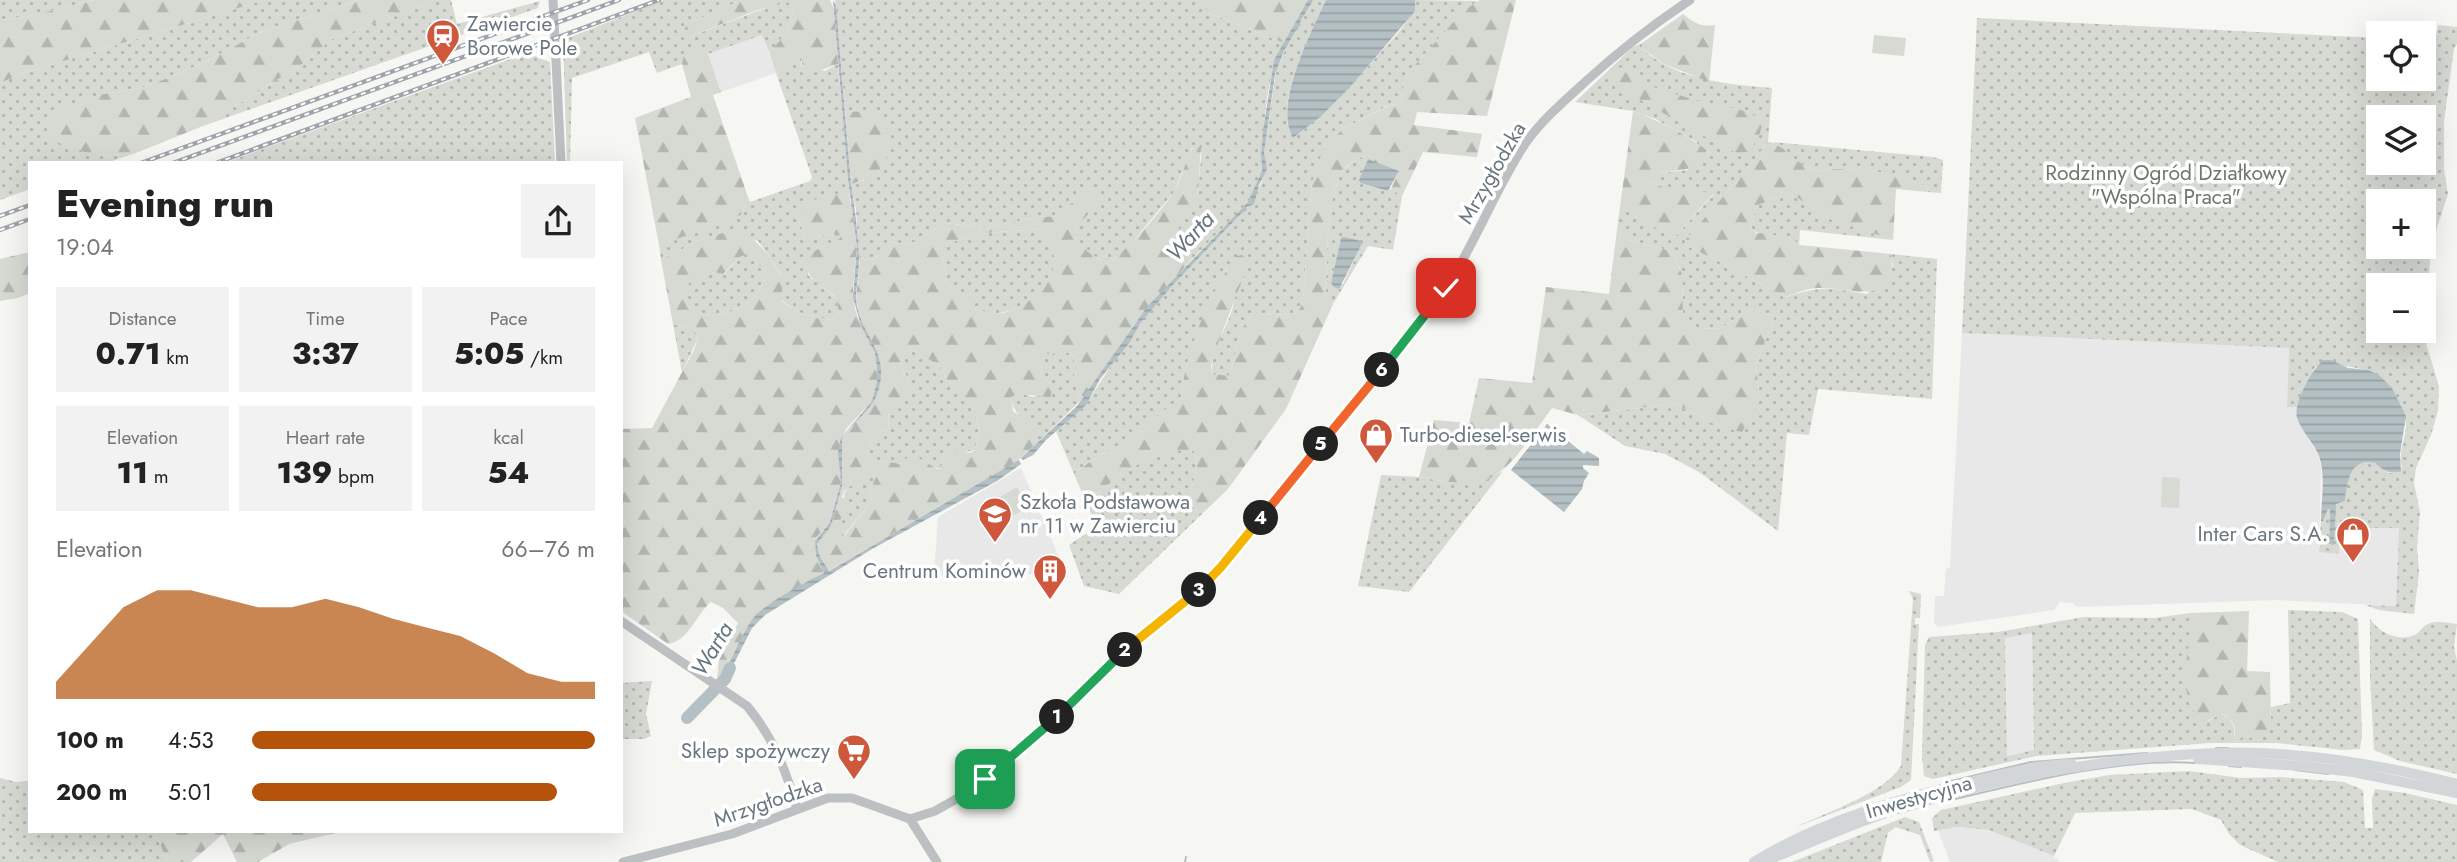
<!DOCTYPE html>
<meta charset="utf-8">
<style>
body{margin:0;font-family:Jost,sans-serif;background:#f2f2f2;color:#222;height:100vh;display:flex;flex-direction:column;font-size:26px;white-space:nowrap}
*{box-sizing:border-box;margin:0}
p{font-size:23px;color:#767676}
.icon{flex:none;width:38px;height:38px;fill:none;stroke:currentColor;stroke-width:2;stroke-linecap:round;stroke-linejoin:round}
.map{position:relative;flex:1;overflow:hidden}
.details{position:absolute;left:28px;top:161px;width:595px;height:672px;display:flex;flex-direction:column;background:#fff;border-radius:0px;box-shadow:0 7px 28px #0002}
.details>*{flex:none}
.buttons{position:absolute;left:2366px;top:21px;display:grid;gap:14px}
.buttons a{display:grid;place-items:center;width:70px;height:70px;border-radius:0px;background:#fff;box-shadow:0 7px 28px #0002;font-size:35px}
.pin{position:absolute;display:grid;place-items:center;width:60px;height:60px;color:#fff;margin:-30px;border-radius:14px;box-shadow:0 4px 10px #0006}
.km{position:absolute;width:35px;height:35px;margin:-18px;border-radius:50%;background:#222;color:#fff;font-size:19px;line-height:35px;text-align:center}
.round{display:grid;place-items:center;flex:none;width:74px;height:74px;border-radius:0px;background:#f2f2f2}
.head{display:flex;align-items:center;justify-content:space-between;height:119px;padding:0 28px}
h1{font-size:38px;font-weight:800;line-height:52px}
.metrics{display:grid;grid-template-columns:repeat(3,1fr);gap:10px;height:119px;padding:7px 28px}
.metrics div{display:grid;align-content:center;border-radius:0px;background:#f2f2f2;text-align:center}
.metrics b{font-size:30px;font-weight:800}
.metrics small{font-size:19px;font-weight:400}
.metrics p{font-size:19px}
.chart{height:196px;padding:14px 28px}
.chart p{display:flex;justify-content:space-between}
.chart svg{width:100%;height:126px;margin-top:7px;fill:#b45309;opacity:.7}
ul{padding:0 28px;list-style:none;font-size:23px}
li{display:grid;grid-template-columns:112px 84px 1fr;align-items:center;height:52px}
li i{height:18px;border-radius:9px;background:#b45309}
.map>svg:first-child{display:block}
</style>
<div class="map">
<svg width="2457" height="862" viewBox="0 0 2457 862">
<defs>
<pattern id="green-dots" width="8" height="8" patternUnits="userSpaceOnUse" patternTransform="scale(1.75)"><rect width="8" height="8" fill="#d6dad3"/><path d="M2 2h.1M6 6h.1" fill="none" stroke="#b2b6b1" stroke-width="1.8" stroke-linecap="round"/></pattern>
<pattern id="forest-firs" width="22" height="20" patternUnits="userSpaceOnUse" patternTransform="scale(1.75)"><rect width="22" height="20" fill="#d6dad3"/><path d="M5 1l3.5 6h-7zM16 11l3.5 6h-7z" fill="#b2b6b1"/></pattern>
<pattern id="water-rules" width="6" height="5" patternUnits="userSpaceOnUse" patternTransform="scale(1.75)"><rect width="6" height="5" fill="#b4c0c3"/><path d="M0 2.5h6" fill="none" stroke="#96a1a4"/></pattern>
</defs>
<rect width="100%" height="100%" fill="#f6f6f3"/>
<path fill="#e7e8e7" d="M762 35 776 73 721 92 708 54Z
M1962 333 2289 348 2287 407H2297L2298 419 2318 455 2321 467 2319 552 2340 528H2399L2396 606 2277 600 2077 607 2072 603 2060 602 2054 610 1938 627 1934 623 1935 596H1944L1946 569 1950 567Z
M1021 468 1068 578 1008 572 1007 579 934 575 938 517Z
M2032 633 2034 750 2007 756 2005 637Z
M1957 827 1989 830 2054 856 2060 862H1950L1938 830Z"/>
<path fill="url(#green-dots)" fill-rule="evenodd" d="M0 0H94L29 16 0 20Z
M264 0H360L263 31 201 64 146 87 104 94 98 156 136 153 106 163H30V189L0 200V83L21 74Z
M431 0H451L457 24 540 1 538 8 203 126 301 65 332 39 424 6Z
M664 0H742L692 22 691 36 777 4 788 2 793 6C790 30 785 36 769 52L762 35 708 54 703 49 684 53 682 64 657 73 649 52 572 78 570 163H567L563 40Z
M835 0H1207L1205 8 1209 13 1284 43 1273 68 1267 97 1261 155 1262 174 1248 202 1192 259 1188 250 1169 244 1198 193 1202 146 1192 148 1174 192 1125 251 1107 264 1088 252 1075 238C1076 226 1080 220 1090 213L1074 200 1059 216 1039 217 987 227 943 223C923 237 913 250 888 241L879 254 872 260 864 259 859 255 856 210 851 184 865 180 859 112H849L845 107Z
M1313 0H1326C1311 32 1272 105 1293 138 1326 113 1352 85 1379 54 1394 37 1411 23 1415 0L1478 1 1464 10 1407 74 1399 104 1389 105 1343 129 1312 182 1303 299C1299 328 1269 306 1253 317 1235 328 1238 359 1228 377L1213 375C1208 348 1231 326 1234 301 1235 291 1229 278 1227 268 1208 311 1185 351 1181 399 1163 408 1151 425 1135 437 1122 446 1109 450 1096 458 1089 462 1081 469 1074 474L1056 431 1086 404 1134 331 1172 286 1250 205 1262 182 1265 161 1264 153 1276 71 1288 43Z
M1977 18 2378 38V79H2424V40H2435L2438 25 2457 27V44L2454 49 2444 121V169L2448 194 2431 246 2425 340 2439 386 2438 411 2431 435 2416 468 2414 483 2420 512 2417 547 2419 573 2414 614 2379 610 2365 605 2396 606 2399 528H2340L2339 554 2319 552 2321 521H2323L2328 509H2330L2329 544 2336 504 2346 495C2345 481 2353 458 2371 462 2384 465 2386 481 2402 468 2398 451 2406 439 2406 424 2406 418 2400 409 2398 403 2383 366 2350 364 2315 367L2297 407H2287L2289 348 1962 333ZM2378 117H2424V163H2378ZM2378 201H2424V247H2378ZM2378 285H2424V331H2378Z
M1642 43 1643 49C1678 81 1727 84 1772 88L1768 142 1745 172 1686 239 1685 244C1696 252 1708 255 1720 262 1742 274 1763 286 1786 297 1822 285 1831 288 1867 294L1893 266 1891 254 1937 259 1932 399 1818 389 1809 435 1787 433 1778 531 1699 472 1665 454 1625 446 1578 415 1676 404 1720 427 1759 392 1756 365 1775 316 1751 309 1721 328 1698 329 1683 313 1682 275 1674 252 1630 240 1617 230 1620 207 1674 238 1714 194 1663 187 1650 181 1649 176 1658 173 1688 170 1697 142 1655 119 1633 111 1575 102 1633 47Z
M527 53 550 62 555 163H224Z
M796 54 802 57 801 66 825 71 838 64 850 200 842 194 798 217 804 234C816 240 828 231 841 236L839 239 810 253 808 275 837 299 839 315 833 320C813 317 797 315 782 300V276L767 253 758 241 729 231 700 240 661 260 659 245 742 214 748 197 750 202 810 181 812 177 776 73Z
M1773 142 1933 157 1943 160 1941 193 1928 192 1927 187C1899 173 1866 169 1835 169 1828 169 1821 172 1814 170 1797 164 1787 152 1773 142Z
M1360 157 1368 159 1359 180 1360 183 1388 191 1391 189 1402 196 1393 250 1368 246 1333 304 1325 299C1328 264 1325 208 1340 176 1344 168 1352 162 1360 157ZM1341 238 1362 244 1343 284 1331 283Z
M1777 197H1796L1830 219 1893 240 1800 230 1799 245C1782 230 1766 243 1751 228L1756 206Z
M1039 229C1047 234 1048 238 1051 247 1052 251 1055 258 1055 262 1052 291 1014 318 986 313 970 309 962 291 947 285L941 245 986 233Z
M751 251 757 263 765 271C764 317 677 336 688 283L714 272 724 274 740 257Z
M673 324 694 328 698 338 682 372Z
M913 350 940 366 947 379 973 408 979 428 975 450 944 457 941 468C925 469 926 457 909 457L900 464C879 458 856 468 876 433L888 429C889 421 887 414 891 407 895 399 907 396 909 386 911 370 893 375 906 351Z
M1058 352 1069 353 1074 356V379L1078 394 1083 398 1036 444C1035 424 1012 417 1011 397L1022 394 1034 397 1051 384 1041 376 1042 361 1047 354Z
M1181 449 1194 451C1203 470 1187 486 1190 505L1202 514 1119 594 1084 586 1069 545 1096 527 1087 504C1112 478 1145 455 1181 449Z
M872 470 877 474 870 491 871 502 843 536H839C836 526 837 517 846 510 839 485 853 485 872 470Z
M1503 471 1409 592 1358 586 1381 475 1419 477 1441 481 1480 482Z
M1909 591 1921 594 1920 618H1915V624H1919L1911 780 1901 787 1796 827C1825 813 1885 793 1901 766L1913 599Z
M2288 610 2342 612 2358 619 2362 735 2360 749 2343 750 2277 743H2210L2036 756 1933 779 1924 776 1922 756 1925 645 1929 637 1998 632 2084 617 2154 618 2190 613 2192 628 2185 679 2186 691 2208 721 2221 714C2234 718 2236 730 2234 742 2251 735 2256 740 2271 727V707L2290 703ZM2032 633 2034 750 2007 756 2005 638Z
M2370 619C2380 633 2397 642 2415 635 2420 632 2423 626 2428 624 2436 620 2449 623 2457 624L2454 647 2457 661V774L2400 761 2374 750 2370 678Z
M652 681 646 714 651 736 644 739H621V683Z
M2189 771 2241 778 2281 777 2344 782 2363 790 2365 828H2373L2372 799 2375 789 2405 793 2457 805V862H2278L2240 845 2229 834 2221 820 2192 809 2075 813 2054 856 1989 830 1957 827 1934 831 1932 818 1941 810 2064 783 2109 775Z
M0 778 16 782 30 781V831H155L167 862H0Z
M1905 817 1919 822 1934 861 1930 862 1920 835 1895 827 1888 833 1881 862H1792Z"/>
<path fill="url(#forest-firs)" fill-rule="evenodd" d="M94 0H264L21 74 0 83V20L29 16Z
M360 0H431L424 6 332 39 301 65 203 126 136 153 98 156 68 147 46 137 48 121 67 106 104 94 146 87 201 64 263 31Z
M742 0H830L834 10 838 64 808 75 802 73V57L796 54 776 73 769 52C785 36 790 30 793 6L788 2 758 10 691 36 683 35 686 26 692 22Z
M1207 0H1308L1284 43 1209 13 1205 8Z
M1480 0H1516L1487 116 1417 112 1414 125 1482 134 1477 157 1423 152 1402 196 1391 189 1399 171 1360 157C1352 162 1344 167 1340 176 1325 208 1328 263 1325 298L1333 304 1286 409 1228 489 1202 514 1190 505C1187 486 1203 469 1194 451 1157 445 1112 478 1087 504L1074 474C1081 469 1089 462 1096 458 1109 450 1122 446 1135 437 1151 425 1163 408 1181 399 1185 352 1209 294 1236 256L1242 255 1246 259V270L1214 354 1211 366 1213 374 1228 376C1238 359 1235 328 1253 316 1269 306 1299 328 1303 299L1312 182 1320 158 1330 142 1343 129 1390 105 1399 104 1407 74 1464 10Z
M1683 14C1694 23 1700 27 1715 25L1709 82 1664 64 1643 49 1642 43Z
M692 49H703L708 54 721 92 713 95 748 197 742 214 731 220 659 245 635 118 691 97 682 64 684 53Z
M1622 67 1644 84 1717 107 1736 108 1763 119C1761 134 1756 147 1742 155L1727 149 1619 88 1607 77 1611 71Z
M845 107 849 112 875 111 883 115C894 151 891 173 851 184Z
M1633 111C1656 120 1687 134 1706 150V157L1701 166C1684 171 1666 170 1649 176L1650 181 1663 187 1714 193 1674 238 1620 207Z
M1198 142 1202 146C1198 162 1201 180 1197 196 1193 214 1177 227 1169 244L1188 250 1192 259 1136 322 1084 397 1078 394 1074 379V356L1069 353 1047 354 1042 361 1041 376 1051 384 1053 389 1050 397C1038 397 1021 392 1011 397L1013 411 1034 426 1036 444 1015 463 828 571 820 557 817 544 831 526 842 486V438C852 421 872 411 878 391 889 353 862 338 857 304 855 287 861 272 859 255L864 259 872 260 879 254 880 248 888 241C913 250 923 237 943 223L987 227 1039 217 1059 216 1081 193 1089 191 1100 197C1096 216 1076 215 1075 238L1088 252 1107 264C1125 253 1163 210 1174 191 1184 176 1185 155 1198 142ZM1039 229C1047 235 1048 238 1051 247 1052 252 1055 258 1055 262 1052 286 1028 305 1007 312 997 315 985 312 975 308L974 298 947 285 941 245 986 233ZM913 350 940 366 947 379 973 408 979 428 975 450 970 453 954 450 944 457 941 468 937 469 912 454 900 464C879 458 856 468 876 433L888 429C889 421 887 414 891 407 895 399 907 396 909 386 911 371 893 375 906 351ZM872 471 877 474 870 491 871 502 844 536H839C835 522 843 518 847 506L846 499 842 497 844 491Z
M1768 142C1785 144 1795 164 1814 170 1821 172 1829 169 1836 169 1867 169 1899 173 1927 187L1928 192 1896 189 1893 240 1830 219 1796 197H1777L1756 206 1751 228 1756 233 1791 237 1800 245 1891 254C1899 309 1850 287 1819 288 1808 288 1796 293 1786 297 1763 286 1742 274 1720 262 1708 255 1696 252 1685 244L1686 239 1745 172Z
M833 194H843L850 200 852 207 857 247 853 289 855 309 861 326 875 353 878 377 872 401 846 429 840 443 841 482 830 522 816 538 815 545 824 573 766 606 755 616 722 679 717 680 719 660 738 623 723 608 711 602C696 614 689 641 668 644L621 611V429L652 428 694 350 698 338 694 328 673 324 661 260 700 240 729 231 747 233 767 253 782 277V301C797 315 813 317 833 320L839 315 837 299C823 284 798 278 810 253L839 239 841 236C828 231 816 240 804 234L798 217 807 202ZM751 252 757 263 765 271C764 317 677 336 689 283L714 272 723 274 740 257Z
M1617 230 1630 240 1674 252 1682 275 1683 313 1698 329 1721 328 1751 309 1775 316 1756 365 1759 392 1755 411 1742 432 1720 427 1676 404 1578 415 1552 408C1534 431 1510 475 1480 482 1463 485 1436 480 1419 477L1434 420 1469 423 1479 378 1532 383 1546 287 1609 294Z
M30 252V293L18 298 0 301V259Z
M2249 611 2247 671 2270 672 2271 727 2269 734C2256 738 2245 738 2233 742 2238 731 2234 718 2222 714L2202 723 2197 720C2194 708 2185 695 2185 682 2184 659 2193 637 2190 613Z
M155 831H344L289 844 258 862H237L223 834 191 862H167Z"/>
<path fill="#d6dad3" d="M1874 35 1906 38 1904 56 1872 53Z
M2162 477 2180 478 2179 508 2161 507Z
M1017 487 1028 507 996 525 985 506Z"/>
<path fill="url(#water-rules)" d="M833 0 836 6 851 184C855 208 858 233 859 258 860 274 854 289 857 306 864 340 890 352 878 392 872 411 852 422 842 438V486L831 526 817 544 820 557 829 571 1019 460 1021 464 997 481 872 549 765 615 752 628 724 683 721 681C732 660 740 636 754 617 763 605 809 580 824 573L816 555 815 541 830 522 841 482 838 452 841 438 872 401 878 377 875 353 861 326 853 297 857 247 848 179Z
M1308 0H1313C1309 9 1299 20 1298 30H1296L1284 51 1275 74 1264 153 1267 169 1259 185 1254 204 1247 207V210L1241 214 1172 286 1139 325 1130 342 1100 379 1086 405 1046 440 1033 455 1023 460 1021 458 1077 406 1147 307 1248 202 1262 171 1261 155 1263 131 1274 60Z
M1326 0H1415V11L1351 86 1320 117 1293 138C1273 105 1311 32 1326 0Z
M1368 159 1399 171 1388 191 1360 183 1359 180Z
M1344 237 1361 241 1362 244 1339 289 1334 287 1331 283 1341 238Z
M2323 360H2331L2348 368 2368 370 2379 375 2392 388 2406 416 2400 454 2401 471C2389 475 2383 470 2375 463 2350 457 2347 482 2345 501L2336 504 2334 545 2329 544 2330 509H2328L2323 521H2321C2321 501 2326 476 2319 456 2314 443 2302 432 2297 418 2293 403 2312 370 2323 360Z
M1547 424 1584 454 1587 451 1599 458V466L1583 465V468L1589 473 1584 481 1582 489 1564 512 1511 470Z"/>
<g fill="none" stroke-linecap="round" stroke-linejoin="round">
<path stroke="#b4c0c3" stroke-width="2" d="M2216 748H2228
M2229 766 2241 767
M2295 770 2328 774
M1947 782 2031 762 2147 753
M1951 800C2023 783 2122 757 2195 763
M1185 862 1186 857"/>
<path stroke="#b4c0c3" stroke-width="12" d="M687 718 725 679 730 668"/>
<path stroke="#bcc0c3" stroke-width="9" d="M553 0 561 163
M621 621 747 706C773 737 786 770 797 809
M910 819 937 862
M623 862 732 834 828 798H852L910 819 935 811 967 793 1059 716 1121 654 1208 582 1439 298C1473 250 1493 193 1525 144 1541 121 1564 101 1585 82 1618 52 1652 25 1690 0"/>
<path stroke="#d2d6d9" stroke-width="10" d="M2198 759 2301 766 2353 772 2457 793
M1754 862C1822 820 1904 797 1982 779 2012 772 2041 764 2072 764
M1763 862C1809 844 1854 822 1902 808 2003 777 2109 757 2215 753 2296 750 2379 764 2457 784"/>
<g stroke="#9ea4a9" stroke-width="4.5">
<path id="rail" d="M141 163 588 0
M173 163 619 0
M216 163 659 0
M0 216 30 205
M0 230 30 219"/>
</g>
<use href="#rail" stroke="#fff" stroke-width="2" stroke-dasharray="5" stroke-linecap="butt"/>
</g>
<g fill="none" stroke-linecap="round" stroke-linejoin="round">
<g stroke="#fff" stroke-width="14">
<path id="split-1" d="M985 779 1057 717"/>
</g>
<g stroke="#fff" stroke-width="14">
<path id="split-2" d="M1057 717 1125 650"/>
</g>
<g stroke="#fff" stroke-width="14">
<path id="split-3" d="M1125 650 1199 590"/>
</g>
<g stroke="#fff" stroke-width="14">
<path id="split-4" d="M1199 590 1221 567 1261 518"/>
</g>
<g stroke="#fff" stroke-width="14">
<path id="split-5" d="M1261 518 1321 444"/>
</g>
<g stroke="#fff" stroke-width="14">
<path id="split-6" d="M1321 444 1382 370"/>
</g>
<g stroke="#fff" stroke-width="14">
<path id="split-7" d="M1382 370 1446 288"/>
</g>
<use href="#split-1" stroke="#22a559" stroke-width="9"/>
<use href="#split-2" stroke="#22a559" stroke-width="9"/>
<use href="#split-3" stroke="#f5b400" stroke-width="9"/>
<use href="#split-4" stroke="#f5b400" stroke-width="9"/>
<use href="#split-5" stroke="#f0652b" stroke-width="9"/>
<use href="#split-6" stroke="#f0652b" stroke-width="9"/>
<use href="#split-7" stroke="#22a559" stroke-width="9"/>
</g>
<defs>
<g id="station-pin" transform="scale(1.75)"><path d="M0 17L-7.5 6A9.5 9.5 0 1 1 7.5 6Z" fill="#ce573c" stroke="#fff"/><path d="M-3-6H3Q5-6 5-4V2Q5 4 3 4L4.5 6H3L1.5 4h-3L-3 6H-4.5L-3 4Q-5 4-5 2V-4Q-5-6-3-6ZM-3.5-4v3h7v-3ZM-3.5 1v1.5H-2V1ZM2 1v1.5H3.5V1Z" fill="#fff"/></g>
<g id="shop-pin" transform="scale(1.75)"><path d="M0 17L-7.5 6A9.5 9.5 0 1 1 7.5 6Z" fill="#ce573c" stroke="#fff"/><path d="M-5-2.5h2.3a2.7 3.5 0 0 1 5.4 0H5L5.5 6h-11ZM-1.5-2.5h3a1.5 2.3 0 0 0-3 0Z" fill="#fff"/></g>
<g id="school-pin" transform="scale(1.75)"><path d="M0 17L-7.5 6A9.5 9.5 0 1 1 7.5 6Z" fill="#ce573c" stroke="#fff"/><path d="M0-5L7-2L0 1L-7-2ZM-4 1L0 2.5L4 1V4Q0 6-4 4Z" fill="#fff"/></g>
<g id="building-pin" transform="scale(1.75)"><path d="M0 17L-7.5 6A9.5 9.5 0 1 1 7.5 6Z" fill="#ce573c" stroke="#fff"/><path d="M-4-6H4V6H1V3H-1V6H-4ZM-2.5-4.3h1.7v1.8h-1.7ZM.8-4.3h1.7v1.8H.8ZM-2.5-1h1.7V.8h-1.7ZM.8-1h1.7V.8H.8Z" fill="#fff"/></g>
<g id="supermarket-pin" transform="scale(1.75)"><path d="M0 17L-7.5 6A9.5 9.5 0 1 1 7.5 6Z" fill="#ce573c" stroke="#fff"/><path d="M-6-5.5h2.5l.6 2H6L4.5 2H-2.5L-4.4-4H-6ZM-1.5 3.2a1.3 1.3 0 1 0 .1 0ZM3 3.2a1.3 1.3 0 1 0 .1 0Z" fill="#fff"/></g>
</defs>
<g fill-rule="evenodd">
<use href="#station-pin" x="443" y="36"/>
<use href="#shop-pin" x="1376" y="435"/>
<use href="#school-pin" x="995" y="514"/>
<use href="#shop-pin" x="2353" y="534"/>
<use href="#building-pin" x="1050" y="571"/>
<use href="#supermarket-pin" x="854" y="751"/>
</g>
<g text-anchor="middle" dominant-baseline="central" stroke-width="7" stroke-linejoin="round" paint-order="stroke">
<g font-size="21" fill="#697781" stroke="#fff" text-anchor="start">
<text x="467" y="24">Zawiercie<tspan x="467" dy="24">Borowe Pole</tspan></text>
<text x="1400" y="435">Turbo-diesel-serwis</text>
<text x="1020" y="502">Szkoła Podstawowa<tspan x="1020" dy="24">nr 11 w Zawierciu</tspan></text>
<text x="2328" y="534" text-anchor="end">Inter Cars S.A.</text>
<text x="1026" y="571" text-anchor="end">Centrum Kominów</text>
<text x="830" y="751" text-anchor="end">Sklep spożywczy</text>
</g>
<g font-size="21" fill="#697781" stroke="#fff">
<text transform="translate(1492 173) rotate(-60)">Mrzygłodzka</text>
<text transform="translate(1919 797) rotate(-16)">Inwestycyjna</text>
<text transform="translate(768 802) rotate(-19)">Mrzygłodzka</text>
</g>
<g font-size="21" fill="#6b7967" stroke="#fff">
<text x="2166" y="173">Rodzinny Ogród Działkowy<tspan x="2166" dy="24">"Wspólna Praca"</tspan></text>
</g>
<g font-size="23" font-style="italic" fill="#65777d" stroke="#fff">
<text transform="translate(1190 236) rotate(-47)">Warta</text>
<text transform="translate(712 649) rotate(-59)">Warta</text>
</g>
</g>
</svg>
<div class="buttons">
<a><svg class="icon" aria-label="locate" viewBox="0 0 24 24"><circle cx="12" cy="12" r="6"/><path d="M12 2v4M12 18v4M2 12h4M18 12h4"/></svg></a>
<a><svg class="icon" aria-label="layers" viewBox="0 0 24 24"><path d="M12 4l9 5-9 5-9-5zM3 14l9 5 9-5"/></svg></a>
<a>+</a>
<a>−</a>
</div>
<div class="pin" style="left:985px;top:779px;background:#1e9e55"><svg class="icon" aria-label="arrive" viewBox="0 0 24 24"><path d="M6 21V4h12l-3 4 3 4H6"/></svg></div>
<div class="pin" style="left:1446px;top:288px;background:#d93025"><svg class="icon" aria-label="check" viewBox="0 0 24 24"><path d="M5 12l5 5 9-10"/></svg></div>
<b class="km" style="left:1057px;top:717px">1</b>
<b class="km" style="left:1125px;top:650px">2</b>
<b class="km" style="left:1199px;top:590px">3</b>
<b class="km" style="left:1261px;top:518px">4</b>
<b class="km" style="left:1321px;top:444px">5</b>
<b class="km" style="left:1382px;top:370px">6</b>
<section class="details">
<div class="head"><div><h1>Evening run</h1><p>19:04</p></div><a class="round"><svg class="icon" aria-label="share" viewBox="0 0 24 24"><path d="M12 15V3M7 8l5-5 5 5M5 13v7h14v-7"/></svg></a></div>
<div class="metrics">
<div><p>Distance</p><b>0.71<small> km</small></b></div>
<div><p>Time</p><b>3:37</b></div>
<div><p>Pace</p><b>5:05<small> /km</small></b></div>
</div>
<div class="metrics">
<div><p>Elevation</p><b>11<small> m</small></b></div>
<div><p>Heart rate</p><b>139<small> bpm</small></b></div>
<div><p>kcal</p><b>54</b></div>
</div>
<div class="chart"><p><span>Elevation</span>66–76 m</p>
<svg viewBox="0 0 160 44" preserveAspectRatio="none"><path d="M0 44V38L10 25L20 12L30 6L40 6L50 9L60 12L70 12L80 9L90 12L100 16L110 19L120 22L130 28L140 35L150 38L160 38V44z"/></svg>
</div>
<ul>
<li><b>100 m</b>4:53<i style="width:100%"></i></li>
<li><b>200 m</b>5:01<i style="width:89%"></i></li>
</ul>
</section>
</div>
